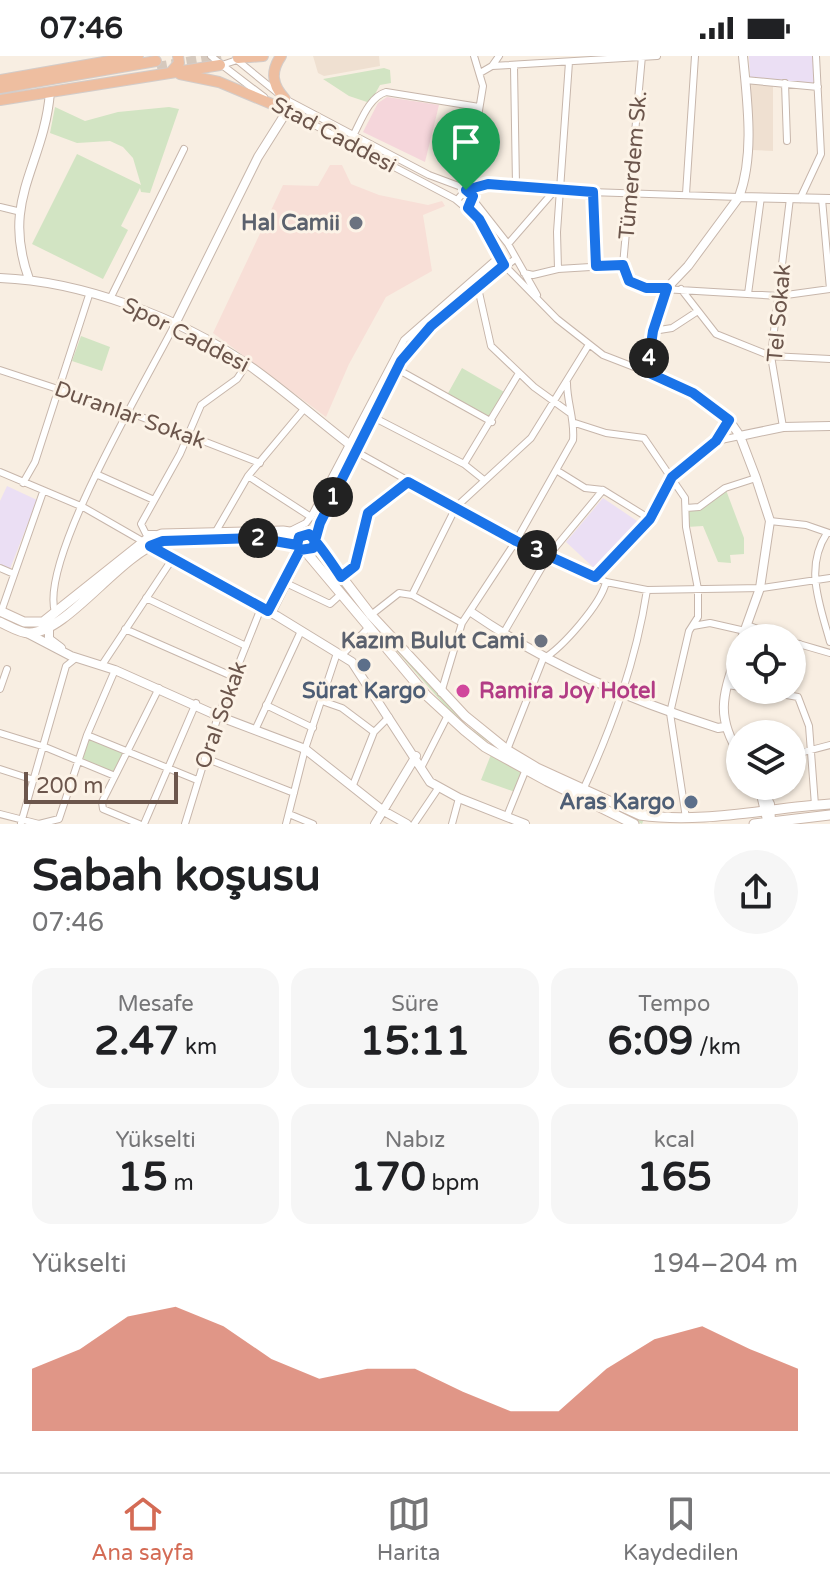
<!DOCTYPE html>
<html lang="tr">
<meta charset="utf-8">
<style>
body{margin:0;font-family:"Varela Round",sans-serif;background:#f6f6f6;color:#202124;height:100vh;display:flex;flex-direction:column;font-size:30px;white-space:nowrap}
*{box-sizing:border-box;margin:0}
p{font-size:26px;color:#757577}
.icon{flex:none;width:44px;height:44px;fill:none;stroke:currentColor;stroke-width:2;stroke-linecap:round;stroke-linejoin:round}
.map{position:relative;height:768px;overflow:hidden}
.drawer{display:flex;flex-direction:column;background:#fff;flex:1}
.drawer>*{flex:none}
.tools{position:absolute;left:726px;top:568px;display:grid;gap:16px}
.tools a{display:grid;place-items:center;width:80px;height:80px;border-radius:50%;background:#fff;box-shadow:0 2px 6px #0004;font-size:40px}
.scale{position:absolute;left:24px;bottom:20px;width:154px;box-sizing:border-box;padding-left:8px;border:4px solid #6c564c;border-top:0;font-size:22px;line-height:28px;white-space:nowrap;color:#6c564c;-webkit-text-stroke:6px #fcf3e7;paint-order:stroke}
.pin{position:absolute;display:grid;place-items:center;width:68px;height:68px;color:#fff;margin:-82px -34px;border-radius:50% 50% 50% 0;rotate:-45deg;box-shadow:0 0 8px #0007}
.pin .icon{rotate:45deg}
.km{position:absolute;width:40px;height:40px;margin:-20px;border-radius:50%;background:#222;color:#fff;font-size:22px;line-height:40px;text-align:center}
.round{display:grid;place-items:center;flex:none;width:84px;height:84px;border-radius:42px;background:#f6f6f6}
.head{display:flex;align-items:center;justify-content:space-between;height:136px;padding:0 32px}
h1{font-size:44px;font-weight:700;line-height:60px}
.metrics{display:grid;grid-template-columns:repeat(3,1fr);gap:12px;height:136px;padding:8px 32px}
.metrics div{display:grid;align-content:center;border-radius:20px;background:#f6f6f6;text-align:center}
.metrics b{font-size:40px;font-weight:700}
.metrics small{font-size:22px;font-weight:400}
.metrics p{font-size:22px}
.chart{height:224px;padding:16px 32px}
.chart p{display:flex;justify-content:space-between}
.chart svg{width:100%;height:144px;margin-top:8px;fill:#d46b55;opacity:.7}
.status{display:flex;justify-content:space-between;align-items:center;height:56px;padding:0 40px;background:#fff;direction:ltr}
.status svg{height:22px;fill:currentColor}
.dock{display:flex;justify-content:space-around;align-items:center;height:112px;border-top:2px solid #e0e0e0;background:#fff;font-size:22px;color:#757577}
.dock a{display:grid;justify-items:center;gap:4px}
.dock .current{color:#d46b55}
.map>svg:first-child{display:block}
</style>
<div class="status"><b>07:46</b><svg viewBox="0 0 49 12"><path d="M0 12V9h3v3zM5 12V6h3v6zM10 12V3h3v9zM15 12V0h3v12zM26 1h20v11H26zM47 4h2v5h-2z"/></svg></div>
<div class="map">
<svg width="830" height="768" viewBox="0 0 830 768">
<rect width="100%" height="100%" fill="#f8eee2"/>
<path fill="#efe0d1" d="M313 0H379L380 10 324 20 318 17Z
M751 26 773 28V95L752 94Z"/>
<path fill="#f8dfd7" d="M330 109H342L351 128 379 139 428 149 442 145 445 150 423 159 432 215 386 241 349 308 326 361 213 277 283 129 318 130Z"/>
<path fill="#ebdff4" d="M749 0H814V28L750 22Z
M7 430 37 444 10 513 0 508V445Z
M603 442 640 467 594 512 566 486Z"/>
<path fill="#f5d6db" d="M387 41 439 49 425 106 363 76 378 47Z"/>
<path fill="#d2e4c3" d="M384 12 390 14 391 27 380 29 370 47 349 40 323 23Z
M169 51 179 53 150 137 141 136 140 132 121 170 128 174 103 223 32 188 77 98 141 129 133 102 123 91 110 85 77 87 50 77 55 51 85 65 118 56Z
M81 280 110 291 102 315 72 305Z
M462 312 506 337 491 364 447 339Z
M726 434 744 482V498L730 499 731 507 718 506 703 470 687 471V454Z
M314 493 467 670 493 688 644 763 642 768 544 721 463 670 310 497Z
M88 681 125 697 115 718 80 702Z
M492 696 524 714 515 736 481 724Z"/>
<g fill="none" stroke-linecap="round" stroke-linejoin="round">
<path stroke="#d5c8bc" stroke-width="10" stroke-dasharray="10 5" stroke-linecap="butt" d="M157 11 221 0"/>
<g stroke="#c7b6ab" stroke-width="8">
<path id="minor" d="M211 0 222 9 237 4
M642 0 623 209 629 225 646 232 779 240 830 233
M237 4 285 43 429 119 464 132 508 188 537 239
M222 9 264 41
M492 10 499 0
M514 11 516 129
M480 17 492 10 657 0
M745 24 818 31
M785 27 787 85
M284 53 455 143 479 163 504 209 557 263 603 299 647 316
M353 80C361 65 369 41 386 36L479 51
M466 134 483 30 474 0
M593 136 596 210
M686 138 695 0
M800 143 821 98 816 0
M822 143 830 233
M457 144 466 134 488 128 560 135 739 141
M0 151 17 155
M508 188 555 134
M558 213 557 176 569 6
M524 217 533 219 558 213 623 209
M478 232 491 290 534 331 570 357
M681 233 716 278 771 300 830 303
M748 238 761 141
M111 241 184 93
M653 275 672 272 698 255
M397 313 492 366
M0 314 131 357 260 407
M373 361 464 408 484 424
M575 367 606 377 644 382 685 442 686 471 698 533V561L689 575 670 657 686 762
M783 371 771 300 790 142
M716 385 740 380
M349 388 355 395 516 485 606 526 647 534 762 532 830 522
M464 408 519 317
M556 414 585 432 603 434 650 463
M0 416 83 451 144 486
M96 418 154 444
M248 420 311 461
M23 427 35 406 90 236
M686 452 699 451 725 432 756 422
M770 465 806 469 829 477
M292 474 306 467 312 459 404 284 501 199
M215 477 248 420 304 353
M827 477C804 512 820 549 830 586
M155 478H146L141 468 180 398 201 349 237 323 247 308
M314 483 401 305 431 270 515 203
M0 512 14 518
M341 521 355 510 368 457 408 426
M595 521 650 463 672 421 716 385 729 364
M288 528 330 548 340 539
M412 539 456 451 531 382 588 290
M146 542 246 590
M268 555 295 505
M1 556 43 436
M55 556C39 504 146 325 174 270
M272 557 303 496
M371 559 399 537 412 539 462 567
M747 569 782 582
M693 570 710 567 745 575
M125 573 234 621
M503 578 549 499 603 434
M792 586 830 597
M341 600 368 572
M792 605 800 588
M102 609 171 505
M728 629 740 631
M0 633 7 613
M758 634 798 641 809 670 815 749
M441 637 462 567 516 485 573 384C575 364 567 347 567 327
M322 645 342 652 374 676
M266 649 313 672
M256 672 301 575
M0 677 45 691 115 720
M87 679 197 724
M507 694 543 603C562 592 601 548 606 526
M792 699 830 689
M205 702 294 737
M422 710 448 659
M0 713 34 724
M353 729 374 676 389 661
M583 734C613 669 636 605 647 534
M0 758 39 768 59 763 87 679 115 614
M289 758 313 768
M507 760 526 713
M21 767 66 610 76 602
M139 768 103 753 102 746 159 632
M144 768 196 647
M185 768 218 660 261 552
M286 768 305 693 337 597
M414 768 439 731
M452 768 459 742"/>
</g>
<g stroke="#c7b6ab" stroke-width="10">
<path id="tertiary" d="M739 141 830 143
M0 222C82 225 180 262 247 308 283 333 315 362 349 388
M29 223C0 143 44 111 50 36
M174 270 258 101 287 55
M740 380 783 371 830 370
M150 490 277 560 352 606 430 726 459 742 525 768
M471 556C548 609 629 644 718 672L724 671
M49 571V583L61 592
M27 577 71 600 115 614 218 660 305 693 382 754 407 768
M742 582 760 532 770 465 756 422 740 380 729 364 693 337 647 316 653 275 667 232 688 210 739 141C755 98 747 44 743 0
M740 588C726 633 712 656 740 699
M759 730 768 768
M762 732 770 748 771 765
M375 768 416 700"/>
</g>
<g stroke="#ccb8ab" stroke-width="11">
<path id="secondary" d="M315 486 371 559 465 660 507 694 537 712 640 759C703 768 767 752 830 748
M306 496 426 639 464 674 485 691 547 725 634 768
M0 555 24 566H43L146 484 162 478 283 475 303 478
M0 566C9 570 20 577 29 577 66 578 121 497 161 486 194 477 263 482 297 489
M754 768 830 759"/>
</g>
<g stroke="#d3ccc9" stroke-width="12">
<path id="trunk" d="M281 0C270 16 272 29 285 43
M238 2 263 0
M172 15 179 7 178 0
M180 18 219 26 279 51
M0 24 138 0
M0 32 156 5
M0 44 220 9"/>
</g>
<use href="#minor" stroke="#fff" stroke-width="6"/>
<use href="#tertiary" stroke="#fff" stroke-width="8"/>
<use href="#secondary" stroke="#fff" stroke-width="9"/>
<use href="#trunk" stroke="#eebea0" stroke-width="10"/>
</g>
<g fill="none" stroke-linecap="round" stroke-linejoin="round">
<g stroke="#fff" stroke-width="16">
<path id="route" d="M466 134 473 140 468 152 479 163 504 209 431 270 401 305 320 467 313 492 300 494 268 555 150 490 163 485 257 482 297 489 299 481 309 478C321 490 331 506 341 521L355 510 368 457 408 426 516 485 595 521 650 463 672 421 716 385 729 364 693 337 647 316 653 275 667 232H646L629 225 623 209 596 210 593 136 488 128 466 134"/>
</g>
<use href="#route" stroke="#1a73e8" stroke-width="10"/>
</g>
<g fill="#6b7280" stroke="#fcf3e7" stroke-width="3">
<circle cx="356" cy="167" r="8"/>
<circle cx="541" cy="585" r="8"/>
</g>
<g fill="#5c6f8a" stroke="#fcf3e7" stroke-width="3">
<circle cx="364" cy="609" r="8"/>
<circle cx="691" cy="746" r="8"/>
</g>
<circle fill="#d1479c" stroke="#fcf3e7" stroke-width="3" cx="463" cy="635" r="8"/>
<g text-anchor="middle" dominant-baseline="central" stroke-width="6" stroke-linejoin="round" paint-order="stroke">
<g font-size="22" fill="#6c564c" stroke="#fcf3e7">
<text transform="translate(334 79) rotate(28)">Stad Caddesi</text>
<text transform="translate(633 109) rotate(-85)">Tümerdem Sk.</text>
<text transform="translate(779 257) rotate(-85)">Tel Sokak</text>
<text transform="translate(186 279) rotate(27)">Spor Caddesi</text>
<text transform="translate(130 359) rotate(20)">Duranlar Sokak</text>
<text transform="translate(221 659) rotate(-70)">Oral Sokak</text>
</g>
<g font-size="22" font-weight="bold" fill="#5b616d" stroke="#fcf3e7" text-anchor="end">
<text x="340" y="167">Hal Camii</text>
<text x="525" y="585">Kazım Bulut Cami</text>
</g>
<g font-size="22" font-weight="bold" fill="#4e5e75" stroke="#fcf3e7">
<text x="364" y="635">Sürat Kargo</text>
<text x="675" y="746" text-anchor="end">Aras Kargo</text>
</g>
<g font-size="22" font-weight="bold" fill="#b23c85" stroke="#fcf3e7" text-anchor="start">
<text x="479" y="635">Ramira Joy Hotel</text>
</g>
</g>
</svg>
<div class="tools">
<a><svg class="icon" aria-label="locate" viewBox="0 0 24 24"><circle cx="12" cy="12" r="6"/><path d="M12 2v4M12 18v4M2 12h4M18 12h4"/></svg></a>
<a><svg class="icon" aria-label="layers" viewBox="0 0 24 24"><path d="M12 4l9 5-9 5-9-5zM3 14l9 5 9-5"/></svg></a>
</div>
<div class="scale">200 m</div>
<div class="pin" style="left:466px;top:134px;background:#1e9e55"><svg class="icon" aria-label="arrive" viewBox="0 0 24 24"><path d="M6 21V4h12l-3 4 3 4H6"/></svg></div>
<b class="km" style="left:333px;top:441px">1</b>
<b class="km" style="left:258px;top:482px">2</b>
<b class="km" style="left:537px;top:494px">3</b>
<b class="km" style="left:649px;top:302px">4</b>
</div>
<section class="drawer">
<div class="head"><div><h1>Sabah koşusu</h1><p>07:46</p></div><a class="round"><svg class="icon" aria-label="share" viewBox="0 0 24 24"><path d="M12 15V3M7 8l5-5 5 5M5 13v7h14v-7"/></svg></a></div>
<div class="metrics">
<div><p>Mesafe</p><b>2.47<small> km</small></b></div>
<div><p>Süre</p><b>15:11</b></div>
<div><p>Tempo</p><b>6:09<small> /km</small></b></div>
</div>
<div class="metrics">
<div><p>Yükselti</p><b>15<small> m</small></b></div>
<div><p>Nabız</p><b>170<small> bpm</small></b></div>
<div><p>kcal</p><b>165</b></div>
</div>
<div class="chart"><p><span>Yükselti</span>194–204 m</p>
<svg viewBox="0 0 160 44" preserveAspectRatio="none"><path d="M0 44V25L10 19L20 9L30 6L40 12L50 22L60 28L70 25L80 25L90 32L100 38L110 38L120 25L130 16L140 12L150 19L160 25V44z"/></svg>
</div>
</section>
<nav class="dock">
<a class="current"><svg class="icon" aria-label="home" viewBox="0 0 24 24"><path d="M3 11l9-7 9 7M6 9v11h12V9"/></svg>Ana sayfa</a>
<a><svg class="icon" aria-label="map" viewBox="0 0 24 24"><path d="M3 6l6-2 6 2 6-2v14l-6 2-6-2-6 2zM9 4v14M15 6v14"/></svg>Harita</a>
<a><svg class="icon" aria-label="saved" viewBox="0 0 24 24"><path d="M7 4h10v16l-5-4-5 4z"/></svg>Kaydedilen</a>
</nav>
